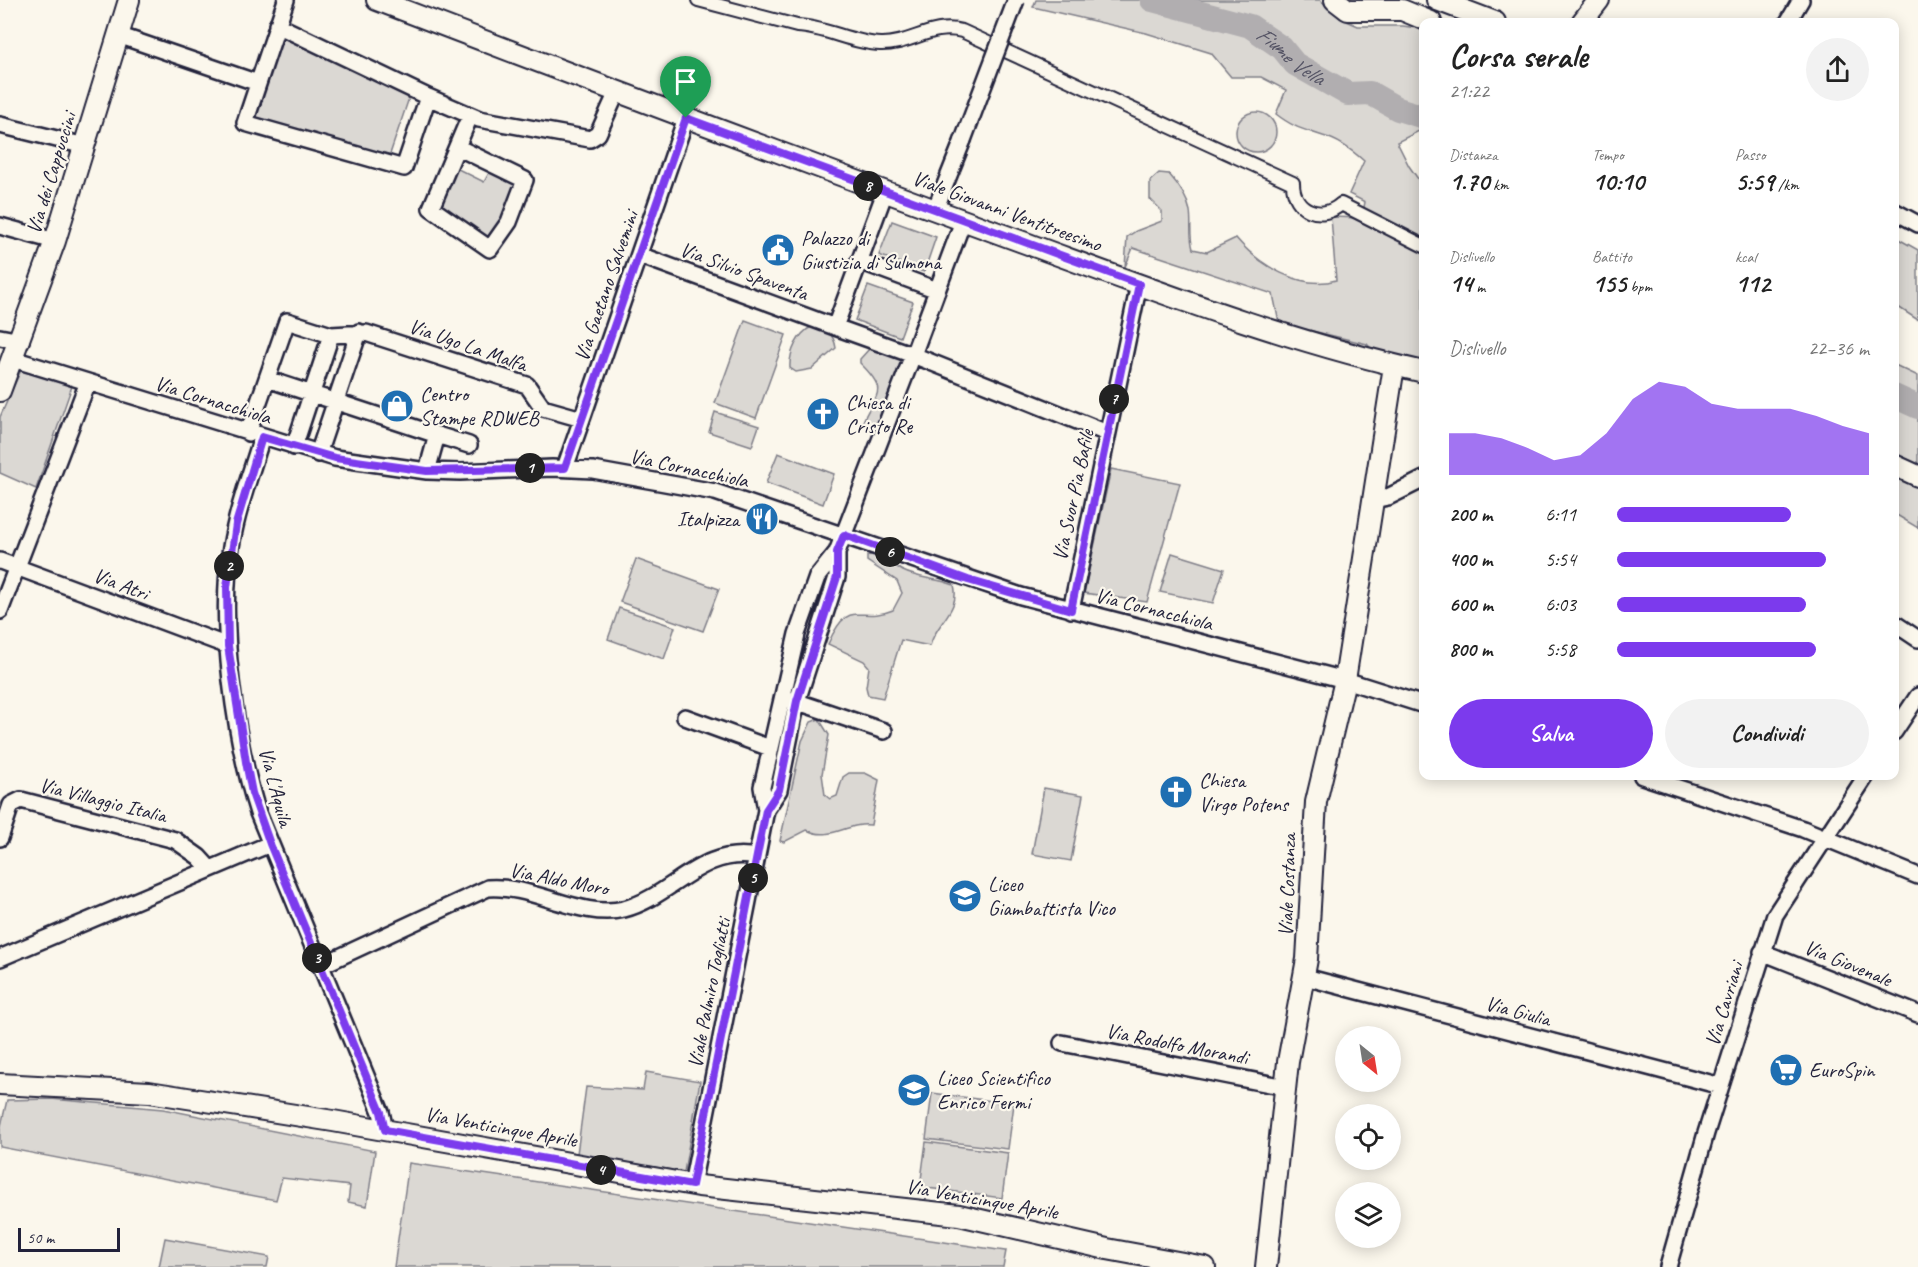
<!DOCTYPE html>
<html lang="it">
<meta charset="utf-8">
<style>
body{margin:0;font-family:Caveat,sans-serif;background:#f2f2f2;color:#222;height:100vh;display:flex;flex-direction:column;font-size:22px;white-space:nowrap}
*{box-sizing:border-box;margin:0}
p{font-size:20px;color:#767676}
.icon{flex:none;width:33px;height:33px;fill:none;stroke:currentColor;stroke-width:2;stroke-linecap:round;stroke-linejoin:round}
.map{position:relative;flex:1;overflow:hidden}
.sheet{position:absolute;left:1419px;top:18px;width:480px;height:762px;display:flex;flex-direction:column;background:#fff;border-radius:12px;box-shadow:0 3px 15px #0003}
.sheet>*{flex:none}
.needle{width:39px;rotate:150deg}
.fabs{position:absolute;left:1335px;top:1026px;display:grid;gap:12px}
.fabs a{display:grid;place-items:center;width:66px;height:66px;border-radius:50%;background:#fff;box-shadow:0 3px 15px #0003;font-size:30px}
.scale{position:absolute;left:18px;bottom:15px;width:102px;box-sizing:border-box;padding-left:6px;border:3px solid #22223b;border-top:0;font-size:16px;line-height:21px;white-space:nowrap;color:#22223b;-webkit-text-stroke:4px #fbf7ec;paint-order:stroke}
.pin{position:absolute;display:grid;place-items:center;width:51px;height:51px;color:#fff;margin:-62px -26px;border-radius:50% 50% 50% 0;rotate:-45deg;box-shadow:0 0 6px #0007}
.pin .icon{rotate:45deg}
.km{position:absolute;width:30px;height:30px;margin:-15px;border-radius:50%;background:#222;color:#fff;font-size:16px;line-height:30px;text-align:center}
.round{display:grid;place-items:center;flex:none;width:63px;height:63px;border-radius:32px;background:#f2f2f2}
.summary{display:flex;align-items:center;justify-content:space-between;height:102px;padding:0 30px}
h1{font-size:33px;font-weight:700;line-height:45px}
.figures{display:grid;grid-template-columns:repeat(3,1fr);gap:9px;height:102px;padding:6px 30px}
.figures div{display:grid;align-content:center}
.figures b{font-size:26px;font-weight:700}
.figures small{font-size:16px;font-weight:400}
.figures p{font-size:16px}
.chart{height:168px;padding:12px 30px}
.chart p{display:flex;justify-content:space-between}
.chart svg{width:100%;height:108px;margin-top:6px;fill:#7c3aed;opacity:.7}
.button{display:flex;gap:12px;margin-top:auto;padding:12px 30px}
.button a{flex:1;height:69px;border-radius:36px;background:#7c3aed;color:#fff;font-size:24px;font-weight:700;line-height:69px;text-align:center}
.button a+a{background:#f2f2f2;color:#222}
ul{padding:0 30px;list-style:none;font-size:20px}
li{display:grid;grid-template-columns:96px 72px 1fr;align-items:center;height:45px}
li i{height:15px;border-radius:8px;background:#7c3aed}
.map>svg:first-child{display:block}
</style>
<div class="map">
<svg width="1918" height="1267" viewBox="0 0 1918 1267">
<rect width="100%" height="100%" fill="#fbf7ec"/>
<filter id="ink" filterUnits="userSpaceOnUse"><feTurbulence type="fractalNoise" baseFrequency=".0167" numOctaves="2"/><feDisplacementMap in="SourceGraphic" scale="12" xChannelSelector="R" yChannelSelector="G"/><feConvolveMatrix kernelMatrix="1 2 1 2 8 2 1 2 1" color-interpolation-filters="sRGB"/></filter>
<g filter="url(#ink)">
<path fill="#dbd8d3" stroke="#7e7d87" stroke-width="1.5" d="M1036 0H1320L1340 18 1358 26H1403L1423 29V129L1397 142 1409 166 1423 186V366L1375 353 1367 344 1279 323 1273 294 1133 248 1125 267 1127 237 1136 231 1162 221V211L1150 199V181L1159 173 1169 174C1178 184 1187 197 1190 211 1192 224 1189 235 1193 249L1207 252 1236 238C1258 264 1300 291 1336 280L1331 217 1362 218 1365 202 1349 194 1364 161C1353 151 1338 140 1323 136 1303 129 1294 128 1276 114L1286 90 1261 77H1231L1211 53 1146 33 1033 7Z
M281 37 341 62 410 95 389 157 255 118Z
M1236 132a20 20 0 1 1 40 0a20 20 0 1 1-40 0Z
M454 167 484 182 490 171 516 184 503 218 487 240 437 206Z
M892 221 936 237 924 272 879 255Z
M1895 237 1918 250V320L1895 305Z
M868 286 913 302 900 337 855 320Z
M745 320 786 335 756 418 715 403Z
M811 327C825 327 834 334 836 348L812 369 796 372 790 368C789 352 798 334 811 327Z
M877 347 901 359 898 375 878 426 870 430 862 424C873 394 892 394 860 363V359L870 348Z
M1895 365 1918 376V471L1895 461Z
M21 370 72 386 36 489 0 473V417Z
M715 412 759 426 752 446 709 432Z
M778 453 834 474 823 504 766 483Z
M1111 469 1180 483 1147 602 1084 593Z
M1895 470 1918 480V528L1895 514Z
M877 553C889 557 893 566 903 571 919 579 937 578 954 585 961 611 935 623 930 646L901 640 883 698 868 695 866 687 869 667 864 661 828 644C849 596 859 624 893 610L902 593 897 581 867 561V556Z
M1172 553 1224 569 1213 603 1160 592Z
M636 559 719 589 703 631 620 602Z
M619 608 675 627 664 659 608 639Z
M819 719 829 735 822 774 825 795 830 799 837 796 843 777 849 773H865L879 780 871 825C847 822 830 842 807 830L784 842 780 841 802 741 811 722Z
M1044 788 1083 795 1071 861 1032 854Z
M646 1072 700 1081 684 1172 577 1154 586 1087 643 1090Z
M932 1093 1014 1104 1008 1149 926 1139Z
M51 1099 163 1109 375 1151 367 1206 348 1202 350 1186 282 1178 276 1200 0 1147V1130L7 1100Z
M926 1142 1008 1153 1002 1198 920 1187Z
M409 1163 1005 1251H1006L1003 1267H394Z
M165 1238 269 1257 267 1267H159Z"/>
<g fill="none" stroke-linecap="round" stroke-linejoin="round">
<g stroke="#b1aeb0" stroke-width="24">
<path id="s1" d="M1152 0 1250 26 1282 48 1295 64 1348 94 1370 93 1398 109 1424 117"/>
<path d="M1894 396 1918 407"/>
</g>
<g stroke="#22223b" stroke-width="16">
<path id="pedestrian" d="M698 0 797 26C826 27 851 43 880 44 910 45 932 23 962 31L1293 183C1293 210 1321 222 1341 204L1424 246"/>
</g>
<g stroke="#22223b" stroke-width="20">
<path id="minor" d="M1788 22 1801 0
M277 25 428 97 404 168 245 123 286 0
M118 35 258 83
M428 97 479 119 590 139 598 134 617 92
M0 125 85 146
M457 147 525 180 509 222 490 249 431 208 470 116
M885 192 835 327 913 355 963 221
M935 210 963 140
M1894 211 1918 224
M0 226 55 241
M639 255 835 327
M859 261 937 290
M331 335 366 333 527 385 543 408 582 419
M0 337 21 341
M13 359 335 458 427 471 460 472 552 468 593 470 715 492 1021 596 1345 680 1424 705
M267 379 437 435 427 471
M248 433 287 321 331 335 294 447
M437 435 469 445
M262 437C251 473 237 509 231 547 218 622 235 740 258 813L381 1112 385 1130
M318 454 359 332
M565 468 686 118
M1373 500 1388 497 1424 479
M0 561 228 646
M1071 610 1139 284
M0 611 88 382
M1894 623 1918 639
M789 699 884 731
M685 717 770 748
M1894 732 1918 696
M1642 776 1803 829 1918 876
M766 810 762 787 797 634 817 577 837 552 913 355 1107 433
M0 838 11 805 21 800 175 840 199 857 210 869
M1762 952 1918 1014
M0 958 270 844
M320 966 488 888C531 884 582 920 624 909 673 896 701 846 757 857
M1305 977 1721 1086
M1062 1043 1285 1087
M692 1185 766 810 779 790 797 701 837 577V552
M1668 1267 1706 1133 1775 915 1866 776"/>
</g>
<g stroke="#22223b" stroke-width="24">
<path id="tertiary" d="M377 0C591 82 805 163 1020 241 1154 290 1285 341 1424 372
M1335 0 1348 10H1402L1431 22
M1437 0 1495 22
M1582 22 1599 0
M0 391 55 241 129 0
M1894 465 1918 476
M0 1084 149 1092 333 1121 699 1186 959 1215 1107 1249 1205 1267
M1266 1267 1288 1062 1307 959 1316 802 1345 680 1394 366"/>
</g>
<use href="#pedestrian" stroke="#fbf7ec" stroke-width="12"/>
<use href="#minor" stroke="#fbf7ec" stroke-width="15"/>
<use href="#tertiary" stroke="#fbf7ec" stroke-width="20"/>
<g stroke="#22223b" stroke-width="20" stroke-linecap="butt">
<path id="minor-bridge" d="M963 140 1016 0"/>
</g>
<use href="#minor-bridge" stroke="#fbf7ec" stroke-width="15"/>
</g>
</g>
<g fill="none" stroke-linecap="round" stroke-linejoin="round" filter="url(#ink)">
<g stroke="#fff" stroke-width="12">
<path id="route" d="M686 118 1139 284 1071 610 968 580 844 535 837 552V577L797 701 779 790 766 810 692 1185 385 1130 381 1112 270 844 252 793 246 762 228 646 227 587 236 524 262 437 335 458 427 471 565 468Z"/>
</g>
<use href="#route" stroke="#7c3aed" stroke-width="8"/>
</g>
<defs>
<g id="civic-disc" transform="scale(1.725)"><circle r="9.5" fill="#1f6fb2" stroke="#fbf7ec"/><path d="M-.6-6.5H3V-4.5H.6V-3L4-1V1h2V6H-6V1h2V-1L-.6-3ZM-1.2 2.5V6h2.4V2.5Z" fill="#fff"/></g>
<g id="shop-disc" transform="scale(1.725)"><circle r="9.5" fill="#1f6fb2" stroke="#fbf7ec"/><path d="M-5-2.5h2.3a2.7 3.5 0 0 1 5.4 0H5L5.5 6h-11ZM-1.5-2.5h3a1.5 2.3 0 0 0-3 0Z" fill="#fff"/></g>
<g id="church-disc" transform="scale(1.725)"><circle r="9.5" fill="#1f6fb2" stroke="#fbf7ec"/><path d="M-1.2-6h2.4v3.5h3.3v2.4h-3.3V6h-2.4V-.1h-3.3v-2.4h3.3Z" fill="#fff"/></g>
<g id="restaurant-disc" transform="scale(1.725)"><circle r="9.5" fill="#1f6fb2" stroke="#fbf7ec"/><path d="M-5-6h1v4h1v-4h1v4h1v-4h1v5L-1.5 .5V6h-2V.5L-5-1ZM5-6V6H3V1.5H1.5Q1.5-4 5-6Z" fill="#fff"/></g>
<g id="school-disc" transform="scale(1.725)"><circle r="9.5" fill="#1f6fb2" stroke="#fbf7ec"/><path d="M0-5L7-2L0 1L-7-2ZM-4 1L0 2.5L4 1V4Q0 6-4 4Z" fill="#fff"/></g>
<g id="supermarket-disc" transform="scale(1.725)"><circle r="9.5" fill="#1f6fb2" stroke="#fbf7ec"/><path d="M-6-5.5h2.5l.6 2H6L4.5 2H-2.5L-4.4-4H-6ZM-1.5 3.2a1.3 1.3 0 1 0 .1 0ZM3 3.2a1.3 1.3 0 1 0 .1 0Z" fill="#fff"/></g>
</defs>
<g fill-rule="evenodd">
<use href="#civic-disc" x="778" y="250"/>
<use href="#shop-disc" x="397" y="406"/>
<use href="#church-disc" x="823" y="414"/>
<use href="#restaurant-disc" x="762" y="519"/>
<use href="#church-disc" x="1176" y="792"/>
<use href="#school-disc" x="965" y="896"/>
<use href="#supermarket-disc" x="1786" y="1070"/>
<use href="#school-disc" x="914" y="1090"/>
</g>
<g text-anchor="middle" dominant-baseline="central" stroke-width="4.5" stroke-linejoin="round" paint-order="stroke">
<g font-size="21" fill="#22223b" stroke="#fbf7ec">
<text transform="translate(51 173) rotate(-73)">Via dei Cappuccini</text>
<text transform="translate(1007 211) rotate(20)">Viale Giovanni Ventitreesimo</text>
<text transform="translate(744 271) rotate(20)">Via Silvio Spaventa</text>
<text transform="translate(606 286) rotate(-71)">Via Gaetano Salvemini</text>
<text transform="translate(468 345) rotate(19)">Via Ugo La Malfa</text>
<text transform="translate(213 400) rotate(17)">Via Cornacchiola</text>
<text transform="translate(689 468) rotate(12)">Via Cornacchiola</text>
<text transform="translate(1073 495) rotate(-78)">Via Suor Pia Bafile</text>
<text transform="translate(121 584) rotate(21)">Via Atri</text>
<text transform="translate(1154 609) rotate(14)">Via Cornacchiola</text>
<text transform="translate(276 787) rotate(75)">Via L'Aquila</text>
<text transform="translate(103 800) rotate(14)">Via Villaggio Italia</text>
<text transform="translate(559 879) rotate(11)">Via Aldo Moro</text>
<text transform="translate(1287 885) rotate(-88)">Viale Costanza</text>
<text transform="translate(1848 963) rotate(22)">Via Giovenale</text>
<text transform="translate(709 993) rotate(-79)">Viale Palmiro Togliatti</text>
<text transform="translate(1724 1004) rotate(-73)">Via Cavriani</text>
<text transform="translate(1518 1011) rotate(15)">Via Giulia</text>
<text transform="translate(1177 1044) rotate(11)">Via Rodolfo Morandi</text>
<text transform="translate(501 1127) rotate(10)">Via Venticinque Aprile</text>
<text transform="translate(982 1199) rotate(10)">Via Venticinque Aprile</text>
</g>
<g font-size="21" fill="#22223b" stroke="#fbf7ec" text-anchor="start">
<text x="801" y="238">Palazzo di<tspan x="801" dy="24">Giustizia di Sulmona</tspan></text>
<text x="420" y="394">Centro<tspan x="420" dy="24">Stampe RDWEB</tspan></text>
<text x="846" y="402">Chiesa di<tspan x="846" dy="24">Cristo Re</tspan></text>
<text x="739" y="519" text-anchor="end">Italpizza</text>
<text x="1199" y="780">Chiesa<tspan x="1199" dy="24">Virgo Potens</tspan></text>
<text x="988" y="884">Liceo<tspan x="988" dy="24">Giambattista Vico</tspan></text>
<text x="1809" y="1070">EuroSpin</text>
<text x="937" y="1078">Liceo Scientifico<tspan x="937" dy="24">Enrico Fermi</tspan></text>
</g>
<g font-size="22" font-style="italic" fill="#545364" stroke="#fbf7ec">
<text stroke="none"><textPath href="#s1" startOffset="152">Fiume Vella</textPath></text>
</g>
</g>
</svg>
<div class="fabs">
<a><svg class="needle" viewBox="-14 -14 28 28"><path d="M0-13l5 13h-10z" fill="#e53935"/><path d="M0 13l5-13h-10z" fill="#767676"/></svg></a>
<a><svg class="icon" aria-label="locate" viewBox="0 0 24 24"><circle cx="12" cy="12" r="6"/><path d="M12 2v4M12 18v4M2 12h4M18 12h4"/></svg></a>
<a><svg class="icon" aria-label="layers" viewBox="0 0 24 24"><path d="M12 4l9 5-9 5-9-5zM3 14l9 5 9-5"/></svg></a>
</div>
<div class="scale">50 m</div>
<div class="pin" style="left:686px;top:118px;background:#1e9e55"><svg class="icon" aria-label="arrive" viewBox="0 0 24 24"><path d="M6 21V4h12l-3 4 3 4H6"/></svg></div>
<b class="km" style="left:530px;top:468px">1</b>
<b class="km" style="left:229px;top:566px">2</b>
<b class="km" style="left:317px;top:958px">3</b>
<b class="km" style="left:601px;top:1170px">4</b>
<b class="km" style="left:753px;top:878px">5</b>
<b class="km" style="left:890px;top:552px">6</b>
<b class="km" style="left:1114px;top:399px">7</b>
<b class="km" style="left:868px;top:186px">8</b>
<section class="sheet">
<div class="summary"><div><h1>Corsa serale</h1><p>21:22</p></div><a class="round"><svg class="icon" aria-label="share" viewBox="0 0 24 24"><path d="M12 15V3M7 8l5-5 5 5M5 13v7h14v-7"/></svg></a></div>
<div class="figures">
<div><p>Distanza</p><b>1.70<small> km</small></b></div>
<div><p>Tempo</p><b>10:10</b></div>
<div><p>Passo</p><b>5:59<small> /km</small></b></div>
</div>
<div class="figures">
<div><p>Dislivello</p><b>14<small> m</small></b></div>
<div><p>Battito</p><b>155<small> bpm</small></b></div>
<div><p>kcal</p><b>112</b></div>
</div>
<div class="chart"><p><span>Dislivello</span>22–36 m</p>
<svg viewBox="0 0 160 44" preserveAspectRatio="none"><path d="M0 44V27L10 27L20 29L30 33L40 38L50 36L60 27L70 13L80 6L90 8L100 15L110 17L120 17L130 17L140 20L150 24L160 27V44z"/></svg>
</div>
<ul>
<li><b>200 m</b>6:11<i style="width:69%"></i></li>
<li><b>400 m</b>5:54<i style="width:83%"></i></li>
<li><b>600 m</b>6:03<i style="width:75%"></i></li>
<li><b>800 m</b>5:58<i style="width:79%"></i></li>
</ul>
<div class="button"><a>Salva</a><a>Condividi</a></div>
</section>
</div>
